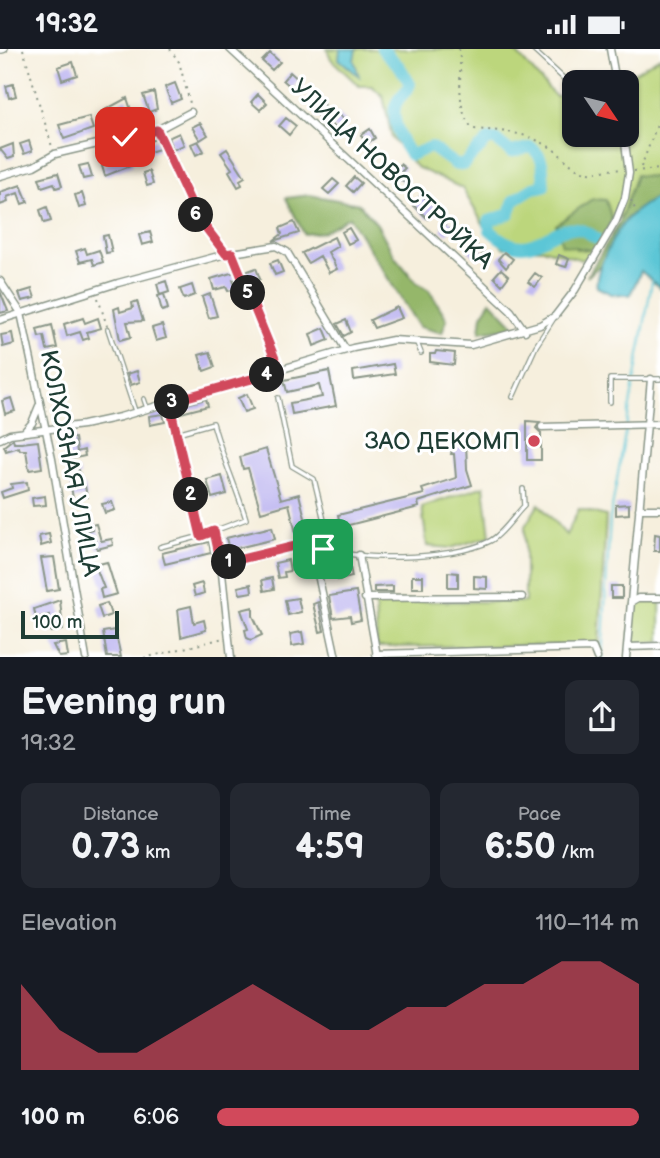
<!DOCTYPE html>
<meta charset="utf-8">
<style>
body{margin:0;font-family:"Balsamiq Sans",sans-serif;background:#242831;color:#f1f3f6;height:100vh;display:flex;flex-direction:column;font-size:26px;white-space:nowrap}
*{box-sizing:border-box;margin:0}
p{font-size:23px;color:#9ea1a6}
.icon{flex:none;width:38px;height:38px;fill:none;stroke:currentColor;stroke-width:2;stroke-linecap:round;stroke-linejoin:round}
.map{position:relative;height:608px;overflow:hidden}
.panel{display:flex;flex-direction:column;background:#171b24;flex:1}
.panel>*{flex:none}
.needle{width:46px;rotate:125deg}
.fabs{position:absolute;left:562px;top:21px;display:grid;gap:14px}
.fabs a{display:grid;place-items:center;width:77px;height:77px;border-radius:14px;background:#171b24;box-shadow:0 2px 5px #0004;font-size:35px}
.scale{position:absolute;left:21px;bottom:18px;width:98px;box-sizing:border-box;padding-left:7px;border:4px solid #1f3d34;border-top:0;font-size:19px;line-height:24px;white-space:nowrap;color:#1f3d34;-webkit-text-stroke:5px #fff;paint-order:stroke}
.pin{position:absolute;display:grid;place-items:center;width:60px;height:60px;color:#fff;margin:-30px;border-radius:14px;box-shadow:0 4px 10px #0006}
.km{position:absolute;width:35px;height:35px;margin:-18px;border-radius:50%;background:#222;color:#fff;font-size:19px;line-height:35px;text-align:center}
.round{display:grid;place-items:center;flex:none;width:74px;height:74px;border-radius:14px;background:#242831}
.headline{display:flex;align-items:center;justify-content:space-between;height:119px;padding:0 21px}
h1{font-size:38px;font-weight:700;line-height:52px}
.figures{display:grid;grid-template-columns:repeat(3,1fr);gap:10px;height:119px;padding:7px 21px}
.figures div{display:grid;align-content:center;border-radius:14px;background:#242831;text-align:center}
.figures b{font-size:35px;font-weight:700}
.figures small{font-size:19px;font-weight:400}
.figures p{font-size:19px}
.chart{height:196px;padding:14px 21px}
.chart p{display:flex;justify-content:space-between}
.chart svg{width:100%;height:126px;margin-top:7px;fill:#d1495b;opacity:.7}
ul{padding:0 21px;list-style:none;font-size:23px}
li{display:grid;grid-template-columns:112px 84px 1fr;align-items:center;height:52px}
li i{height:18px;border-radius:9px;background:#d1495b}
.status{display:flex;justify-content:space-between;align-items:center;height:49px;padding:0 35px;background:#171b24;direction:ltr}
.status svg{height:19px;fill:currentColor}
.map>svg:first-child{display:block}
</style>
<div class="status"><b>19:32</b><svg viewBox="0 0 49 12"><path d="M0 12V9h3v3zM5 12V6h3v6zM10 12V3h3v9zM15 12V0h3v12zM26 1h20v11H26zM47 4h2v5h-2z"/></svg></div>
<div class="map">
<svg width="660" height="609" viewBox="0 0 660 609">
<rect width="100%" height="100%" fill="#fff"/>
<filter id="ink" filterUnits="userSpaceOnUse"><feTurbulence type="fractalNoise" baseFrequency=".0143" numOctaves="2"/><feDisplacementMap in="SourceGraphic" scale="14" xChannelSelector="R" yChannelSelector="G"/><feConvolveMatrix kernelMatrix="1 2 1 2 8 2 1 2 1" color-interpolation-filters="sRGB"/></filter>
<filter id="wash" filterUnits="userSpaceOnUse"><feTurbulence type="fractalNoise" baseFrequency=".00686" numOctaves="4" result="noise"/><feDisplacementMap in="SourceGraphic" scale="28" xChannelSelector="R" yChannelSelector="G"/><feGaussianBlur stdDeviation="1.57" result="paint"/><feColorMatrix in="noise" values="0 0 0 0 0 0 0 0 0 0 0 0 0 0 0 0 0 1.4 0 .05"/><feComposite in="paint" operator="in"/></filter>
<g filter="url(#wash)">
<rect width="100%" height="100%" fill="#f6efdd"/>
<path fill="#bcd67b" stroke="#6e8a58" stroke-width="2" d="M327 0H513L555 47H574V86H626V33H619L660 8V129L636 127 622 166 612 171 611 168 576 200 595 202 582 211 545 200 504 199 488 183 462 139 416 118 392 89 383 47 372 37H359L331 10Z
M484 437 490 487 451 499 427 497 422 458Z
M539 455 566 486 579 460 606 467 599 596 377 598 375 552 525 553V477Z
M643 551H660V593L633 594 630 590 633 558Z"/>
<path fill="#95b76b" stroke="#5a7a50" stroke-width="2" d="M636 126 660 129V146L627 169 600 216 587 228 620 172Z
M310 146 359 155 377 175 395 208 417 234 429 241 447 270 442 284 419 278 349 168 323 183 304 185 286 149Z
M592 150 606 151 612 171 595 202 562 196 556 176Z
M491 252 516 278 480 283 482 266Z"/>
<path fill="#5cc6d6" stroke="#3e8285" stroke-width="2" d="M340 0H356L354 11 359 27 339 10Z
M660 146V239L641 222 630 246 611 245 597 238C593 223 617 180 628 169 636 160 650 152 660 146Z"/>
<g fill="none" stroke-linecap="round" stroke-linejoin="round">
<path stroke="#5cc6d6" stroke-width="2" d="M602 609 610 470 652 232"/>
<path stroke="#5cc6d6" stroke-width="12" d="M382 0 400 18 410 35C407 44 401 45 397 53 389 65 402 96 411 106L431 98 456 116H463L488 91H496L511 103 531 98C546 110 542 120 544 137L533 139 514 151 509 165 489 172 490 181C539 227 551 155 596 189"/>
</g>
<g id="blocks">
<path fill="#c1baf1" d="M270 4 280 13 272 21 262 12Z
M73 13 77 26 62 31 58 18Z
M290 23 299 31 292 39 283 31Z
M175 34 181 50 171 54 165 38Z
M13 35 16 47 9 49 6 37Z
M154 43 157 60 149 63 143 46Z
M258 45 267 54 260 61 251 53Z
M127 49 133 67 108 76 103 62Z
M319 51 327 59 318 68 312 58Z
M337 64 346 72 338 82 329 74Z
M89 68 93 80 64 90 59 76Z
M286 69 296 77 289 86 279 77Z
M200 74 208 86 200 91 192 78Z
M370 80 375 89 366 95 361 86Z
M179 84 184 96 173 101 168 89Z
M156 90 159 100 146 104 143 94Z
M29 92 32 102 24 105 20 95Z
M198 92 204 102 196 106 191 95Z
M13 95 14 108 8 110 0 100Z
M227 100 245 128 240 131 242 136 238 138 229 122 232 120 221 104Z
M128 101 133 116 105 127 102 117 124 108 122 103Z
M88 115 92 128 83 130 79 117Z
M400 115 405 119 401 123 407 129 403 133 397 128 393 132 388 127Z
M149 122 153 135 147 137 143 124Z
M58 124 62 137 56 139 54 134 42 138 39 129Z
M354 128 361 134 353 143 346 137Z
M333 130 339 135 329 145 323 140Z
M21 136 28 153 22 155 18 144 7 148 8 153 0 156V143Z
M82 144 86 157 79 159 75 146Z
M421 146 438 159 428 170 413 156Z
M47 158 51 172 44 174 40 161Z
M448 170 454 175 447 185 441 181Z
M294 173 299 184 273 192 282 185 280 179Z
M349 179 356 191 348 195 342 183Z
M150 183 153 193 142 196 139 186Z
M108 186 112 203 106 204 103 187Z
M334 188 338 197 328 203 337 220 329 224 320 207 308 214 302 204Z
M474 194 484 203 479 210 468 202Z
M85 199 87 205 99 201 103 213 94 216 92 210 80 213 76 202Z
M504 203 513 210 506 219 498 210Z
M559 206 569 210 566 218 556 215Z
M278 211 283 223 275 226 270 214Z
M256 219 260 230 249 234 245 223Z
M501 220 509 227 502 236 494 228Z
M231 224H235L237 230 233 231 236 240 228 242 226 238 214 241 211 230Z
M535 224 542 229 535 238 528 233Z
M166 232 169 243 160 246 157 235Z
M192 236 195 246 184 250 180 240Z
M32 240 35 249 22 252 19 244Z
M0 242 8 262 0 264Z
M164 245 168 260 162 262 158 247Z
M210 245 217 267 209 269 202 248Z
M137 252 143 272 127 273 131 288 120 291 114 260 119 258 120 263 133 259 132 254Z
M397 258 402 269 374 279 370 271Z
M83 269 85 274 98 269 101 279 87 283 89 289 83 291 80 283 67 287 64 275Z
M346 271 351 283 344 287 337 275Z
M52 276 57 299 47 301 44 287 39 288 37 280Z
M162 276 166 289 156 292 152 279Z
M324 279 329 291 314 297 310 285Z
M12 284 14 295 3 298 1 286Z
M436 302 455 304 454 316 430 313V305H435Z
M210 303 215 318 204 322 199 306Z
M393 315 395 325 354 331 353 322Z
M137 322 140 333 131 336 127 325Z
M329 322 336 357 292 365 290 354 322 348 319 336 287 343 284 331Z
M247 345 253 360 244 363 238 349Z
M11 349 15 362 5 365 2 352Z
M206 350 208 357 177 365 175 358Z
M163 365 165 373 150 376 149 367Z
M527 372 540 373 536 379 541 384V411H527Z
M75 389 77 403 84 401 85 407 66 411V390Z
M13 390 14 394H21L38 392 42 419 29 421 26 401H20L19 398 6 402 4 397Z
M454 393H466L467 420 472 436 418 453 419 458 341 478 338 466 424 445 422 440 456 429 454 405H451Z
M266 400 281 450 299 445 308 481 296 484 289 455 261 463 248 419 243 420 240 408Z
M79 421 80 427 75 428 77 439 85 437 87 448 73 450 69 423Z
M222 427 227 445 212 449 207 431Z
M27 433 28 441 3 449 1 443 12 439 11 435Z
M45 447 46 456 33 457 32 449Z
M112 453 115 461 105 464 102 455Z
M629 455V465L616 466V456Z
M96 475 101 492 112 490 113 496 97 500 94 488 85 490 83 483 92 480 91 476Z
M272 478 275 490 229 501 226 489Z
M49 485 51 494 41 497 39 487Z
M655 485 660 486V502H654Z
M209 493 211 504 165 515 162 504Z
M54 508 59 540 47 542 41 509Z
M288 511 290 522 284 523 285 528 278 529 275 514Z
M107 513 117 545 102 549 100 540 104 539 95 516Z
M350 518 352 528 338 531 336 520Z
M448 523 458 524V538H448Z
M412 527H423V539H412Z
M474 527 487 528V540L474 539Z
M272 529 274 540 264 542 262 531Z
M202 534 204 544 195 547 192 537Z
M251 535 252 543 240 545 238 538Z
M393 537V543H374V538Z
M611 537H622V549H611Z
M356 543 361 571 351 573 350 567 333 569 329 547Z
M298 549 301 563 288 566 285 551Z
M60 551 63 581 51 583 49 566 36 569 34 560Z
M318 553 324 582 320 583 313 555Z
M107 554 111 566 102 569 98 557Z
M191 557 194 574 204 571 206 581 181 588 178 560Z
M253 558V567L262 586 251 591 247 589 245 581 248 580 241 561Z
M115 581 121 608H107L103 583Z
M302 583 304 595 292 597 290 585Z
M66 594 68 607 59 608 53 596Z"/>
</g>
</g>
<g filter="url(#ink)">
<use href="#blocks" fill-opacity="0" stroke="#8a9688" stroke-width="2"/>
<g fill="none" stroke-linecap="round" stroke-linejoin="round">
<g stroke="#8a9688" stroke-width="6">
<path id="service" d="M532 0 574 39
M608 33 613 25
M157 81 197 167 226 205
M108 280 135 362
M417 294 421 304
M513 348 536 297 554 269
M278 349 292 417 314 430 328 488 311 493
M144 350 147 359
M169 353 177 384
M610 353V330H660
M201 487 214 482
M313 494C347 515 454 511 490 492 502 486 514 467 524 457L523 440
M160 498 201 487 177 384 213 374C222 408 236 437 246 470L214 482 221 515"/>
</g>
<g stroke="#8a9688" stroke-width="9">
<path id="minor" d="M230 0 511 262 525 282
M610 0 616 33
M0 1 4 0
M0 127 34 117 55 105 157 81 191 63
M0 232 21 264 52 410 86 609
M0 271 118 234 226 205 276 197 287 203 346 301
M542 378 660 375
M24 383 32 374 39 357
M0 390 10 385 83 376 120 368 353 299 393 291 471 296 540 276 555 267 575 241 616 172 625 149 629 124 624 86
M639 460H660
M359 506 377 607
M365 549 522 548
M631 553 638 549H660
M628 598 660 597
M376 605 593 599 597 609
M231 609 221 515 311 493 336 609
M626 609 651 330"/>
</g>
<path stroke="#8a9688" stroke-width="2" stroke-dasharray="2 5" stroke-linecap="butt" d="M23 0 53 101
M170 0 179 13 191 58
M459 0C463 26 454 59 473 80 501 82 523 82 548 97 559 103 567 114 578 120 592 128 608 118 622 121
M641 118 660 68
M634 122 660 120
M631 151 635 160
M235 212 277 313
M98 249 107 277
M144 609 224 589"/>
<use href="#service" stroke="#fff" stroke-width="3.5"/>
<use href="#minor" stroke="#fff" stroke-width="6"/>
</g>
</g>
<g fill="none" stroke-linecap="round" stroke-linejoin="round" filter="url(#ink)">
<g stroke="#fff" stroke-width="14">
<path id="route" d="M125 88 157 81 197 167 226 205 232 204 280 322 169 353 201 487 214 482 221 515 311 493 323 500"/>
</g>
<use href="#route" stroke="#d1495b" stroke-width="9"/>
</g>
<circle fill="#d1495b" stroke="#fff" stroke-width="2.5" cx="534" cy="392" r="7"/>
<g text-anchor="middle" dominant-baseline="central" stroke-width="6" stroke-linejoin="round" paint-order="stroke">
<g font-size="24" fill="#1f3d34" stroke="#fff">
<text transform="translate(392 125) rotate(43)">УЛИЦА НОВОСТРОЙКА</text>
<text transform="translate(70 414) rotate(79)">КОЛХОЗНАЯ УЛИЦА</text>
</g>
<g font-size="24" fill="#1f3d34" stroke="#fff" text-anchor="end">
<text x="520" y="392">ЗАО ДЕКОМП</text>
</g>
</g>
</svg>
<div class="fabs">
<a><svg class="needle" viewBox="-14 -14 28 28"><path d="M0-13l5 13h-10z" fill="#e53935"/><path d="M0 13l5-13h-10z" fill="#9ea1a6"/></svg></a>
</div>
<div class="scale">100 m</div>
<div class="pin" style="left:323px;top:500px;background:#1e9e55"><svg class="icon" aria-label="arrive" viewBox="0 0 24 24"><path d="M6 21V4h12l-3 4 3 4H6"/></svg></div>
<div class="pin" style="left:125px;top:88px;background:#d93025"><svg class="icon" aria-label="check" viewBox="0 0 24 24"><path d="M5 12l5 5 9-10"/></svg></div>
<b class="km" style="left:229px;top:513px">1</b>
<b class="km" style="left:191px;top:446px">2</b>
<b class="km" style="left:172px;top:353px">3</b>
<b class="km" style="left:267px;top:326px">4</b>
<b class="km" style="left:248px;top:244px">5</b>
<b class="km" style="left:196px;top:166px">6</b>
</div>
<section class="panel">
<div class="headline"><div><h1>Evening run</h1><p>19:32</p></div><a class="round"><svg class="icon" aria-label="share" viewBox="0 0 24 24"><path d="M12 15V3M7 8l5-5 5 5M5 13v7h14v-7"/></svg></a></div>
<div class="figures">
<div><p>Distance</p><b>0.73<small> km</small></b></div>
<div><p>Time</p><b>4:59</b></div>
<div><p>Pace</p><b>6:50<small> /km</small></b></div>
</div>
<div class="chart"><p><span>Elevation</span>110–114 m</p>
<svg viewBox="0 0 160 44" preserveAspectRatio="none"><path d="M0 44V14L10 30L20 38L30 38L40 30L50 22L60 14L70 22L80 30L90 30L100 22L110 22L120 14L130 14L140 6L150 6L160 14V44z"/></svg>
</div>
<ul>
<li><b>100 m</b>6:06<i style="width:100%"></i></li>
</ul>
</section>
